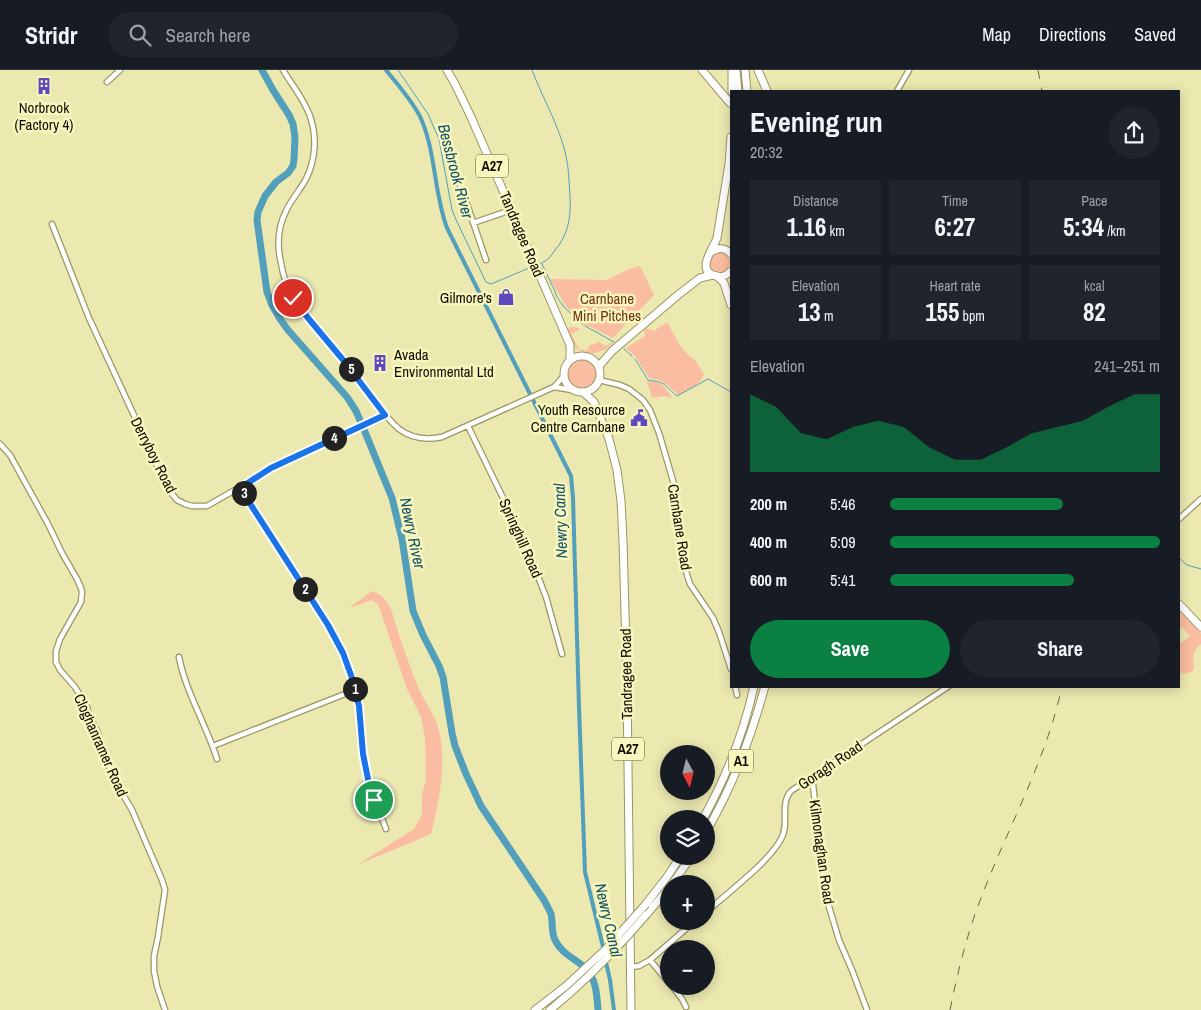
<!DOCTYPE html>
<meta charset="utf-8">
<style>
body{margin:0;font-family:"Archivo Narrow",sans-serif;background:#20242c;color:#f1f3f6;height:100vh;display:flex;flex-direction:column;font-size:19px;white-space:nowrap}
*{box-sizing:border-box;margin:0}
p{font-size:16px;color:#9ea1a6}
.icon{flex:none;width:28px;height:28px;fill:none;stroke:currentColor;stroke-width:2;stroke-linecap:round;stroke-linejoin:round}
.map{position:relative;flex:1;overflow:hidden}
.drawer{position:absolute;left:730px;top:20px;width:450px;height:598px;display:flex;flex-direction:column;background:#171b24;border-radius:0px;box-shadow:0 2px 12px #0003}
.drawer>*{flex:none}
.needle{width:32px;rotate:173deg}
.fabs{position:absolute;left:660px;top:675px;display:grid;gap:10px}
.fabs a{display:grid;place-items:center;width:55px;height:55px;border-radius:50%;background:#171b24;box-shadow:0 2px 12px #0003;font-size:25px}
.pin{position:absolute;display:grid;place-items:center;width:42px;height:42px;color:#fff;margin:-21px;border:2px solid #fff;border-radius:50%;box-shadow:0 1px 5px #0007}
.km{position:absolute;width:25px;height:25px;margin:-12px;border-radius:50%;background:#222;color:#fff;font-size:14px;line-height:25px;text-align:center}
.round{display:grid;place-items:center;flex:none;width:52px;height:52px;border-radius:26px;background:#20242c}
.overview{display:flex;align-items:center;justify-content:space-between;height:85px;padding:0 20px}
h1{font-size:28px;font-weight:700;line-height:38px}
.figures{display:grid;grid-template-columns:repeat(3,1fr);gap:8px;height:85px;padding:5px 20px}
.figures div{display:grid;align-content:center;border-radius:0px;background:#20242c;text-align:center}
.figures b{font-size:25px;font-weight:700}
.figures small{font-size:14px;font-weight:400}
.figures p{font-size:14px}
.chart{height:140px;padding:10px 20px}
.chart p{display:flex;justify-content:space-between}
.chart svg{width:100%;height:90px;margin-top:5px;fill:#0b8043;opacity:.7}
.primary-button{display:flex;gap:10px;margin-top:auto;padding:10px 20px}
.primary-button a{flex:1;height:58px;border-radius:30px;background:#0b8043;color:#fff;font-size:20px;font-weight:700;line-height:58px;text-align:center}
.primary-button a+a{background:#20242c;color:#f1f3f6}
ul{padding:0 20px;list-style:none;font-size:16px}
li{display:grid;grid-template-columns:80px 60px 1fr;align-items:center;height:38px}
li i{height:12px;border-radius:6px;background:#0b8043}
header{display:flex;align-items:center;gap:30px;box-sizing:border-box;height:70px;padding:0 25px;background:#171b24;border-bottom:1px solid #363941}
header strong{font-size:24px}
nav{display:flex;gap:28px;margin-inline-start:auto;font-size:18px}
.search{width:350px;height:45px;background:#20242c;display:flex;align-items:center;gap:12px;box-sizing:border-box;padding:0 18px;border-radius:28px;color:#9ea1a6;font-size:19px}
.map>svg:first-child{display:block}
</style>
<header>
<strong>Stridr</strong>
<div class="search"><svg class="icon" aria-label="search" viewBox="0 0 24 24"><circle cx="10" cy="10" r="6"/><path d="M15 15l6 6"/></svg>Search here</div>
<nav><a>Map</a><a>Directions</a><a>Saved</a></nav>
</header>
<div class="map">
<svg width="1201" height="940" viewBox="0 0 1201 940">
<rect width="100%" height="100%" fill="#ebe8b0"/>
<path fill="#fbbda1" d="M719 182C734 186 733 197 721 204L711 201C707 187 707 188 719 182Z
M640 196 654 225 637 243 640 251 638 253 630 249 613 268 586 255 584 256H583L582 253 566 236 551 211V209L607 210 629 199Z
M667 252 679 274 687 284 695 290 704 304C701 315 688 320 678 325 669 315 663 310 649 308L635 286 626 278 645 266 644 260 646 258 654 261Z
M571 257H575L580 259 571 264 579 279 586 281 591 274 594 275 597 272H599L606 276 613 272V273C609 276 605 280 599 282 583 287 568 276 568 259Z
M567 304a15 15 0 1 1 30 0a15 15 0 1 1-30 0Z
M647 311C662 312 665 316 672 328L666 326 652 328Z
M372 521C382 525 386 529 391 539 399 566 408 593 419 619 425 633 436 646 439 661 447 694 439 732 431 764L357 795 414 759 422 745V724L426 710 425 668 421 647 407 619 378 534 372 530 349 538Z
M1179 540 1201 563V574C1190 584 1194 587 1194 600L1185 604 1179 602V574L1190 566 1182 557 1180 558 1179 557Z"/>
<g fill="none" stroke-linecap="round" stroke-linejoin="round">
<path stroke="#529fbc" stroke-width="1" d="M398 0 428 44 439 69 452 140 457 152 486 212 491 214 534 196
M532 0C542 27 558 53 565 82 569 97 569 112 570 127 571 144 569 161 559 175 550 186 551 189 538 195
M542 194 554 219 557 227 564 237 582 254
M585 256 614 272
M624 279 632 286
M635 289 648 310C667 313 663 314 677 326L708 309 731 322
M1179 488 1187 495 1201 499"/>
<path stroke="#529fbc" stroke-width="4" d="M386 0C397 14 416 35 422 51 436 85 434 123 447 158L571 406 573 428 579 637 585 802 604 881
M605 888 610 910 614 940"/>
<path stroke="#529fbc" stroke-width="7" d="M262 0 273 20 289 45 293 54 295 67 294 89 293 96 288 103 276 112 265 126 258 142 257 150 267 222 272 235 280 249 288 260 347 327 356 341 365 362 392 428 402 469 413 541 423 565 439 596 443 607 452 663 455 676 466 704 481 736 544 830C546 834 549 839 551 844 553 852 551 862 555 870 561 883 574 888 584 897 596 907 597 925 598 940"/>
<g stroke="#999762" stroke-width="7">
<path id="minor" d="M283 0C292 15 304 29 310 46 317 66 316 89 306 109 300 120 291 130 286 141 278 157 277 176 281 193 283 206 287 218 294 229 307 252 327 270 344 291 355 303 364 317 374 330 382 340 389 351 399 359 412 369 427 370 442 367L554 317 563 307
M107 12 120 0
M897 21 909 0
M458 108 486 190
M473 153 511 140
M52 154 89 248 168 419 177 430 185 434 192 436H207L240 417 271 398 385 345
M599 310 620 315 629 319 643 330 650 340 659 363 676 421V446L680 473 687 505 690 514 713 548 719 562 731 599
M554 317 572 320
M468 356 525 473 546 527 562 584
M0 374 10 385 48 454 62 483 77 509 81 518 82 522 81 532 60 569 56 581V592L60 600 75 617 87 637 89 646 98 663 102 679 115 711 132 740 162 810 165 820 158 867 154 886V901L157 916 165 940
M240 417 328 555 343 583 352 608 359 636 363 684 369 714 386 759
M1179 449 1201 429
M179 587C186 623 206 654 217 689
M735 616 737 625
M213 676 355 620
M810 708 813 715 822 794 827 830 839 870 852 900 867 940
M706 842C724 827 742 812 759 796 767 788 776 779 781 769 790 755 779 734 791 721L949 616
M650 890 669 913
M630 897 639 896 650 890 695 851
M672 916 682 929 686 937"/>
</g>
<g stroke="#999762" stroke-width="9">
<path id="highway" d="M447 0 455 14 471 47 570 275V290
M702 0 730 33
M736 0 738 21
M745 0 747 21
M758 0 767 21
M732 21V0
M731 67 729 94 717 168C713 179 695 201 716 206 723 208 727 205 731 201
M710 183C717 177 725 177 731 184
M717 206 724 213 731 235
M564 304a18 18 0 1 1 36 0a18 18 0 1 1-36 0Z
M599 298 600 295 612 281 678 225 700 208 713 205
M583 322 594 332 609 369 617 400 621 431 623 471 627 614 631 940
M1179 534 1201 557
M703 749C726 707 744 663 754 616
M706 762C733 716 751 668 765 616
M672 814 692 786
M646 834 667 807 681 786
M646 845 669 818
M535 940 566 916
M550 940 570 923"/>
</g>
<use href="#minor" stroke="#fff" stroke-width="4.5"/>
<use href="#highway" stroke="#fff" stroke-width="7"/>
<path stroke="#686748" stroke-width="1" stroke-dasharray="9 9" stroke-linecap="butt" d="M1038 0 1042 21
M950 940C958 900 968 860 983 823 1009 755 1047 688 1062 616"/>
<g stroke="#999762" stroke-width="9" stroke-linecap="butt">
<path id="highway-bridge" d="M566 916 606 879 646 834
M570 923C598 898 622 873 646 845"/>
</g>
<use href="#highway-bridge" stroke="#fff" stroke-width="7"/>
</g>
<g fill="none" stroke-linecap="round" stroke-linejoin="round">
<g stroke="#fff" stroke-width="10">
<path id="route" d="M293 228 308 248 344 291 385 345 271 398 240 418 328 555 343 583 352 608 359 636 363 684 369 714 374 730"/>
</g>
<use href="#route" stroke="#1a73e8" stroke-width="6"/>
</g>
<defs>
<g id="building-bare" transform="scale(1.35)"><path d="M-4-6H4V6H1V3H-1V6H-4ZM-2.5-4.3h1.7v1.8h-1.7ZM.8-4.3h1.7v1.8H.8ZM-2.5-1h1.7V.8h-1.7ZM.8-1h1.7V.8H.8Z" fill="#5d48c1" stroke="#f8f6bd" stroke-width="2.5" paint-order="stroke"/></g>
<g id="shop-bare" transform="scale(1.35)"><path d="M-5-2.5h2.3a2.7 3.5 0 0 1 5.4 0H5L5.5 6h-11ZM-1.5-2.5h3a1.5 2.3 0 0 0-3 0Z" fill="#5d48c1" stroke="#f8f6bd" stroke-width="2.5" paint-order="stroke"/></g>
<g id="civic-bare" transform="scale(1.35)"><path d="M-.6-6.5H3V-4.5H.6V-3L4-1V1h2V6H-6V1h2V-1L-.6-3ZM-1.2 2.5V6h2.4V2.5Z" fill="#5d48c1" stroke="#f8f6bd" stroke-width="2.5" paint-order="stroke"/></g>
</defs>
<g fill-rule="evenodd">
<use href="#building-bare" x="44" y="16"/>
<use href="#shop-bare" x="506" y="227"/>
<use href="#building-bare" x="380" y="293"/>
<use href="#civic-bare" x="639" y="348"/>
</g>
<g text-anchor="middle" dominant-baseline="central" stroke-width="5" stroke-linejoin="round" paint-order="stroke">
<g fill="#f8f6bd" stroke="#545339" stroke-width="1">
<rect x="476" y="84.5" width="32" height="23" rx="4"/>
<rect x="612" y="667.5" width="32" height="23" rx="4"/>
<rect x="728.5" y="679.5" width="25" height="23" rx="4"/>
</g>
<g font-size="14" font-weight="bold" fill="#0e0d00">
<text x="492" y="96">A27</text>
<text x="628" y="679">A27</text>
<text x="741" y="691">A1</text>
</g>
<g font-size="15" fill="#0e0d00" stroke="#f8f6bd" text-anchor="end">
<text x="44" y="37" text-anchor="middle">Norbrook<tspan x="44" dy="17">(Factory 4)</tspan></text>
<text x="492" y="227">Gilmore's</text>
<text x="394" y="284" text-anchor="start">Avada<tspan x="394" dy="17">Environmental Ltd</tspan></text>
<text x="625" y="339">Youth Resource<tspan x="625" dy="17">Centre Carnbane</tspan></text>
</g>
<g font-size="15" fill="#0e0d00" stroke="#f8f6bd">
<text transform="translate(522 164) rotate(67)">Tandragee Road</text>
<text transform="translate(154 385) rotate(63)">Derryboy Road</text>
<text transform="translate(680 457) rotate(81)">Carnbane Road</text>
<text transform="translate(521 468) rotate(66)">Springhill Road</text>
<text transform="translate(626 604) rotate(-91)">Tandragee Road</text>
<text transform="translate(101 675) rotate(66)">Cloghanramer Road</text>
<text transform="translate(830 695) rotate(-34)">Goragh Road</text>
<text transform="translate(822 782) rotate(82)">Kilmonaghan Road</text>
</g>
<g font-size="15" fill="#6e3314" stroke="#f8f6bd">
<text x="607" y="228">Carnbane<tspan x="607" dy="17">Mini Pitches</tspan></text>
</g>
<g font-size="16" font-style="italic" fill="#135268" stroke="#f8f6bd">
<text transform="translate(456 101) rotate(75)">Bessbrook River</text>
<text transform="translate(560 451) rotate(-92)">Newry Canal</text>
<text transform="translate(413 463) rotate(78)">Newry River</text>
<text transform="translate(609 850) rotate(77)">Newry Canal</text>
</g>
</g>
</svg>
<div class="fabs">
<a><svg class="needle" viewBox="-14 -14 28 28"><path d="M0-13l5 13h-10z" fill="#e53935"/><path d="M0 13l5-13h-10z" fill="#9ea1a6"/></svg></a>
<a><svg class="icon" aria-label="layers" viewBox="0 0 24 24"><path d="M12 4l9 5-9 5-9-5zM3 14l9 5 9-5"/></svg></a>
<a>+</a>
<a>−</a>
</div>
<div class="pin" style="left:374px;top:730px;background:#1e9e55"><svg class="icon" aria-label="arrive" viewBox="0 0 24 24"><path d="M6 21V4h12l-3 4 3 4H6"/></svg></div>
<div class="pin" style="left:293px;top:228px;background:#d93025"><svg class="icon" aria-label="check" viewBox="0 0 24 24"><path d="M5 12l5 5 9-10"/></svg></div>
<b class="km" style="left:355px;top:619px">1</b>
<b class="km" style="left:305px;top:519px">2</b>
<b class="km" style="left:244px;top:423px">3</b>
<b class="km" style="left:334px;top:368px">4</b>
<b class="km" style="left:351px;top:299px">5</b>
<section class="drawer">
<div class="overview"><div><h1>Evening run</h1><p>20:32</p></div><a class="round"><svg class="icon" aria-label="share" viewBox="0 0 24 24"><path d="M12 15V3M7 8l5-5 5 5M5 13v7h14v-7"/></svg></a></div>
<div class="figures">
<div><p>Distance</p><b>1.16<small> km</small></b></div>
<div><p>Time</p><b>6:27</b></div>
<div><p>Pace</p><b>5:34<small> /km</small></b></div>
</div>
<div class="figures">
<div><p>Elevation</p><b>13<small> m</small></b></div>
<div><p>Heart rate</p><b>155<small> bpm</small></b></div>
<div><p>kcal</p><b>82</b></div>
</div>
<div class="chart"><p><span>Elevation</span>241–251 m</p>
<svg viewBox="0 0 160 44" preserveAspectRatio="none"><path d="M0 44V6L10 12L20 25L30 28L40 22L50 19L60 22L70 32L80 38L90 38L100 32L110 25L120 22L130 19L140 12L150 6L160 6V44z"/></svg>
</div>
<ul>
<li><b>200 m</b>5:46<i style="width:64%"></i></li>
<li><b>400 m</b>5:09<i style="width:100%"></i></li>
<li><b>600 m</b>5:41<i style="width:68%"></i></li>
</ul>
<div class="primary-button"><a>Save</a><a>Share</a></div>
</section>
</div>
